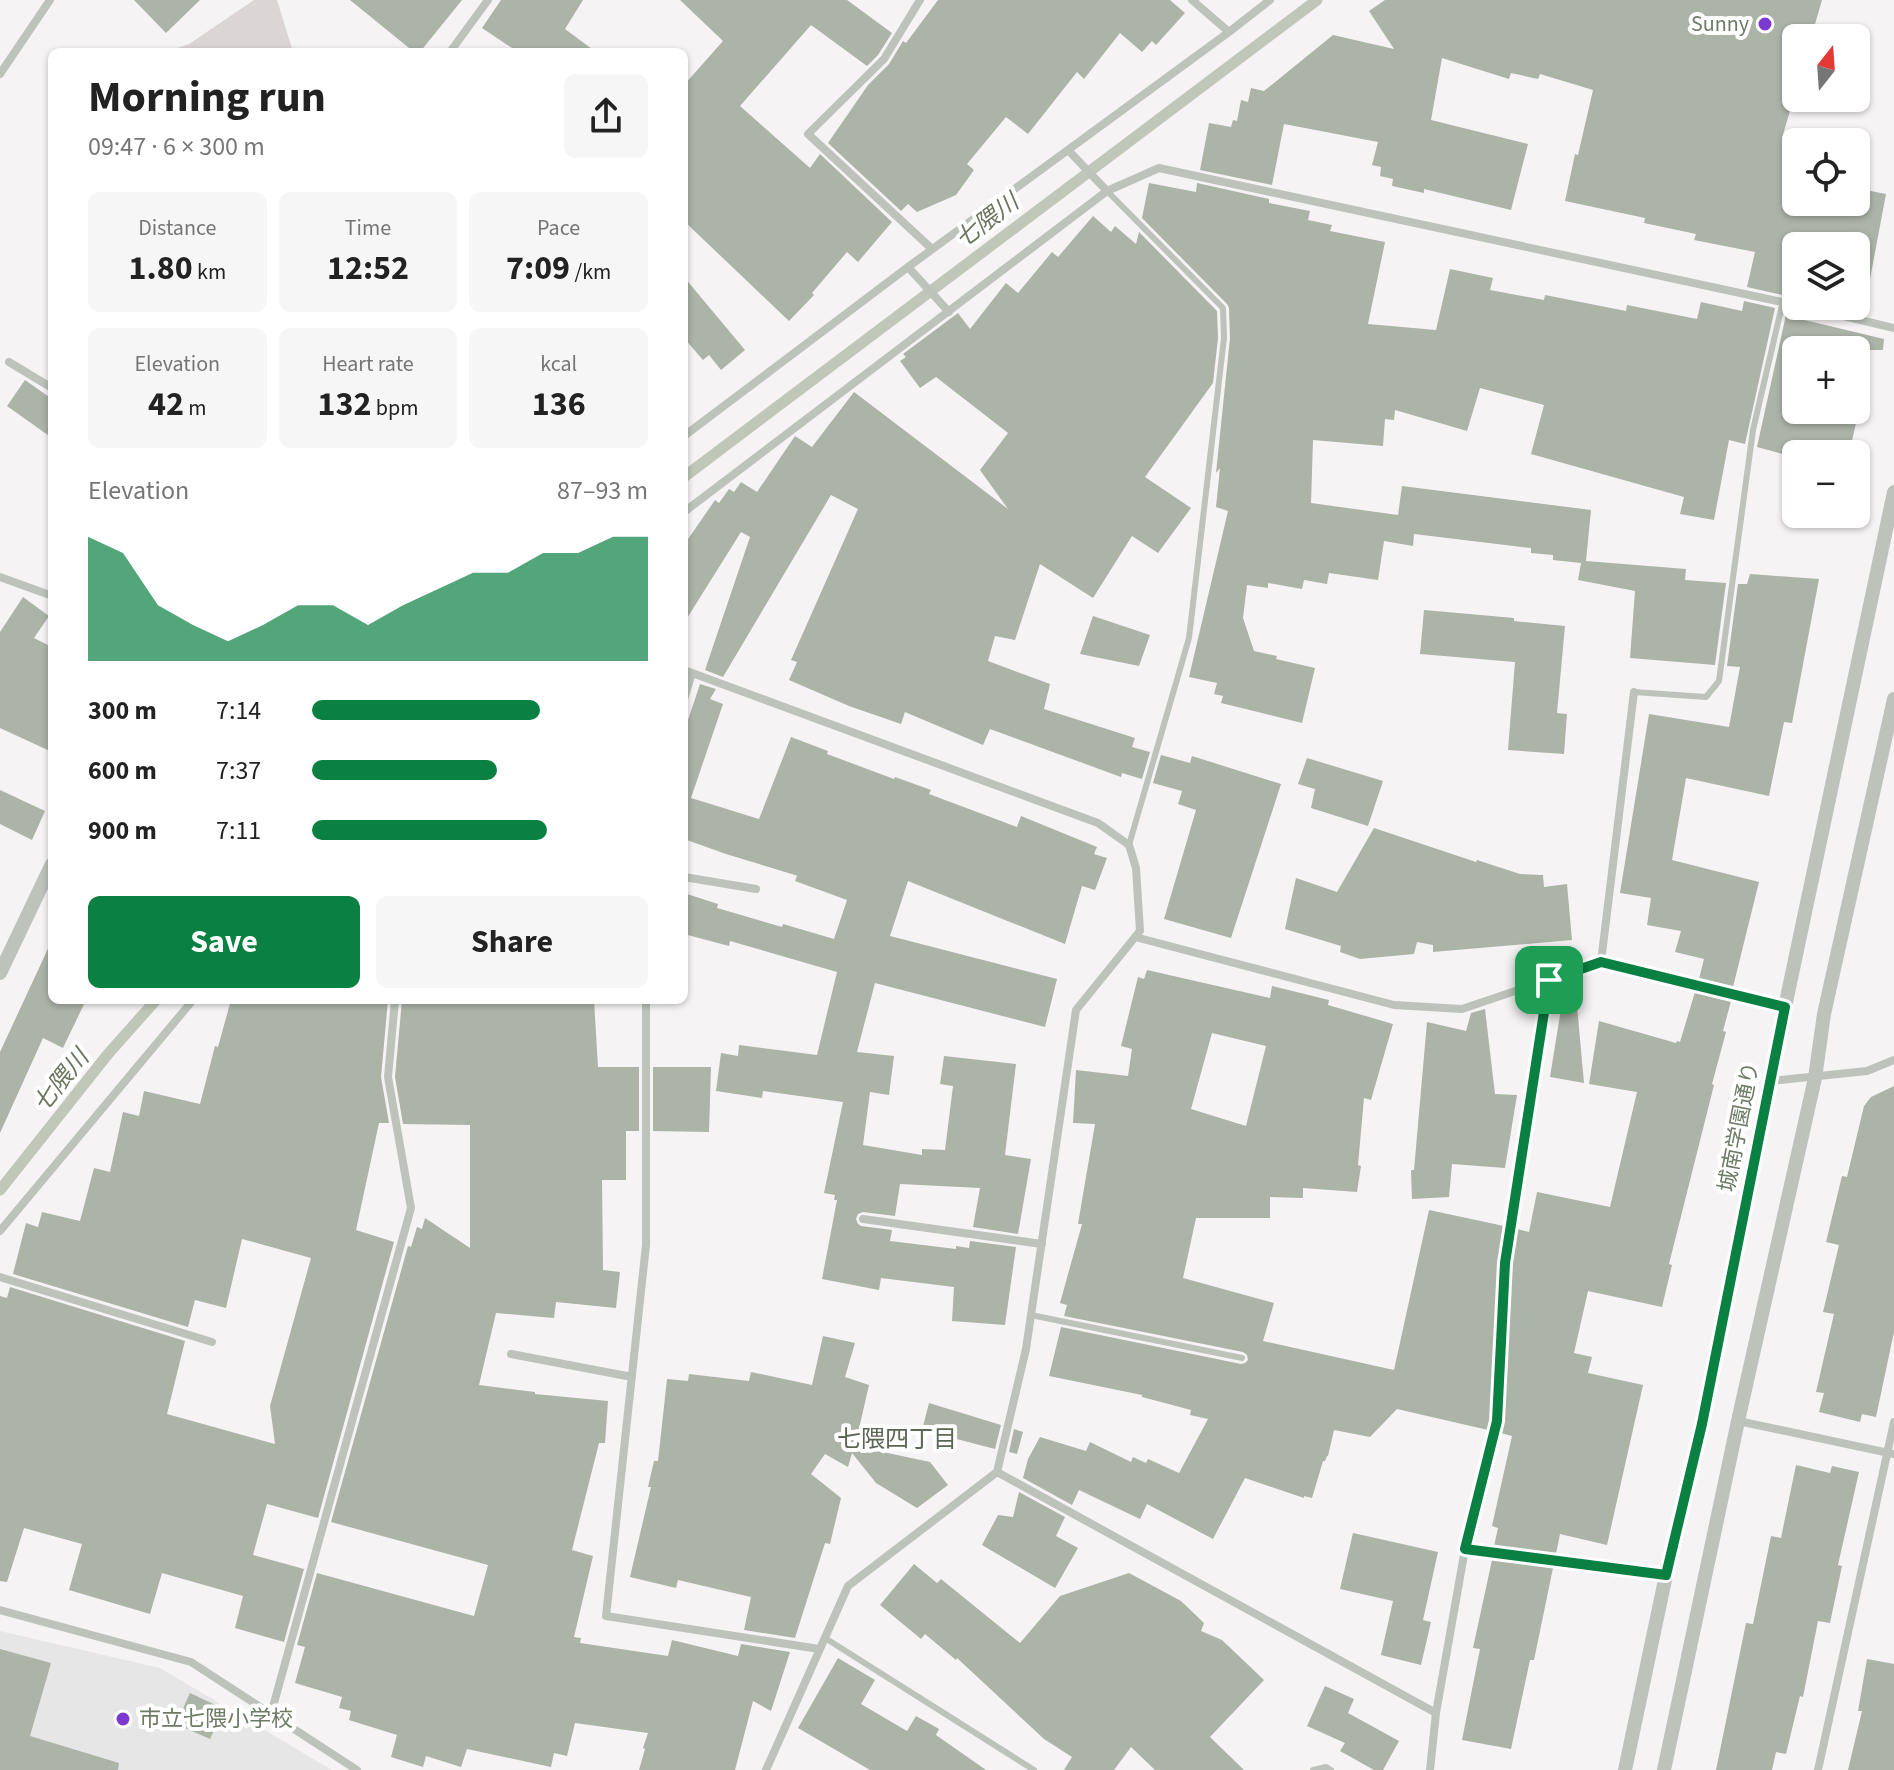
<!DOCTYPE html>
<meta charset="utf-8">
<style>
body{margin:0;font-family:"Source Sans 3","Noto Sans JP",sans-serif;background:#f6f6f6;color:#222;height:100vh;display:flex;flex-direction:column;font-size:30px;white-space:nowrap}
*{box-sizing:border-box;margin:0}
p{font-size:26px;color:#767676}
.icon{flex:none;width:44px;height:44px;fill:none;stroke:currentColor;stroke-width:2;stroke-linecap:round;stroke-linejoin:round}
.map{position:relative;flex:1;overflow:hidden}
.details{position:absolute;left:48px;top:48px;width:640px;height:956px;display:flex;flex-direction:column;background:#fff;border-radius:12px;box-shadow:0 2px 6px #0004}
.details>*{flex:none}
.needle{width:52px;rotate:17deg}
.buttons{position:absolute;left:1782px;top:24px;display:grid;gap:16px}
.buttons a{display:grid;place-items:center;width:88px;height:88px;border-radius:12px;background:#fff;box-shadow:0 2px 6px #0004;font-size:40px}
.pin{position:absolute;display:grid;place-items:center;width:68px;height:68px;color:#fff;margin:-34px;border-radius:16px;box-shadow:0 4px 12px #0006}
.round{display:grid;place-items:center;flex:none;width:84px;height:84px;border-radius:12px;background:#f6f6f6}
.summary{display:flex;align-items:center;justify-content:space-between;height:136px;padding:0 40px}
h1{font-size:44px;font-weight:700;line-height:60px}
.figures{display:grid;grid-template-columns:repeat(3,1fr);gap:12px;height:136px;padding:8px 40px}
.figures div{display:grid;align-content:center;border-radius:12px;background:#f6f6f6;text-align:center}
.figures b{font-size:34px;font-weight:700}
.figures small{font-size:22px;font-weight:400}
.figures p{font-size:22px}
.chart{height:224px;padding:16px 40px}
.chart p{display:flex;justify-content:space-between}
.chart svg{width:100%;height:144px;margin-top:8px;fill:#0b8043;opacity:.7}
.button{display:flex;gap:16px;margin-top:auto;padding:16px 40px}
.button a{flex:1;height:92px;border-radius:12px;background:#0b8043;color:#fff;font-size:32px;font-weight:700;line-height:92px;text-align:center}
.button a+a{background:#f6f6f6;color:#222}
ul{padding:0 40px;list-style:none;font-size:26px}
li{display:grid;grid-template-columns:128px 96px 1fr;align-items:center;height:60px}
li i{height:20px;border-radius:10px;background:#0b8043}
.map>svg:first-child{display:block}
</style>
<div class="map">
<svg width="1894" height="1770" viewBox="0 0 1894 1770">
<rect width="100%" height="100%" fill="#f6f3f5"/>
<path fill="#e6e6e6" d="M0 1631 160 1668 332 1770H0Z"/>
<path fill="#dcd5d6" d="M254 0H277L293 52H166L189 44Z"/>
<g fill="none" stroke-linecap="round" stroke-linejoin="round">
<path stroke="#c0c7b9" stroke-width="11" d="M684 477 1317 0
M0 1190 108 1054 156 1000"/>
</g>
<path fill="#acb3a7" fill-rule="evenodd" d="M134 0H200L166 33Z
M350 0H462L420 52H414Z
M501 0H583L565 29 596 52H518L482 28Z
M680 0H847L892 33 878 55 867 66 811 25 740 106 810 168 820 154 892 222 858 262 847 252 812 293 814 295 789 321 684 221V85L723 41Z
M938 0H1170L1185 13 1156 45 1152 41 1142 52 1120 33 1084 79 1077 72 1028 134 1006 117 967 164 974 170 956 195 917 212 908 204 901 211 828 143 868 85 889 64 903 41 906 43Z
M1385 0H1822L1811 38H1796V90L1782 138 1796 140V202H1856V188L1886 194 1870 279 1856 278V246H1796V298L1747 287 1755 252 1694 240 1696 234 1644 223 1645 218 1565 201 1575 154 1578 155 1593 90 1540 74 1538 79 1511 73 1509 79 1442 58 1431 120 1528 144 1511 210 1424 189V193L1392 186 1393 179 1380 176 1381 167 1372 165 1378 142 1284 124 1272 185 1200 170 1209 123 1231 127 1233 120 1237 121 1241 100 1248 102 1251 88 1264 91 1333 35 1394 49 1369 11Z
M1149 183 1196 192 1197 183 1269 199V203L1310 211 1308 220 1332 225 1330 231 1385 242 1368 324 1436 330 1450 269 1493 278 1490 290 1544 300 1545 295 1626 311 1627 305 1697 319 1701 302 1742 311 1744 301 1775 308 1745 444 1729 440 1714 520 1680 514 1684 497 1531 454 1544 405 1480 388 1467 431 1395 410 1394 420 1385 419 1383 446 1313 440 1311 503 1398 515 1402 486 1591 510 1586 561 1686 569 1685 580 1726 583 1715 665 1630 658 1635 591 1578 580 1581 563 1553 560V555L1531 553V548L1414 534 1413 546 1384 541 1378 580 1329 573 1327 584 1304 580 1302 589 1268 583V588L1247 585 1243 618 1254 651 1277 656 1276 659 1315 668 1302 723 1221 703 1223 696 1214 694 1217 683 1189 677 1228 511 1216 507 1220 468 1216 473 1230 338 1229 308 1227 304 1142 218Z
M1093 216 1111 232 1115 226 1136 244 1139 232 1217 311 1218 338 1213 383 1145 477 1191 508 1158 553 1132 536 1093 598 1040 564 1015 640 995 636 988 661 1050 684 1044 709 1135 738 1132 747 1150 752 1142 779 1122 773 1121 777 990 729 983 745 905 712 901 724 849 706 789 680 797 662 791 660 858 509 831 495 723 677 705 670 750 537 741 532 684 623V545L715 500 719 503 729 489 734 492 741 482 757 492 795 436 812 447 854 392 1008 509 980 470 1008 433 936 377 920 388 900 361 906 357 903 354 958 313 970 329 1006 283 1018 293 1052 252 1058 257Z
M684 277 745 350 721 370 709 355 703 360 684 338Z
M1787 310 1796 312V318L1884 339 1883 350H1796V410H1859L1849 454H1783L1757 447Z
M25 380 52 399V438L7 406Z
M1750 574 1819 579 1792 723 1784 722 1769 796 1686 778 1672 860 1759 882 1733 987 1699 979 1704 959 1675 952 1681 931 1647 925 1651 898 1620 893 1649 714 1729 727 1740 667 1727 666 1738 584H1747Z
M23 597 49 616 34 638 52 647V752L0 728V632Z
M1424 610 1514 618V621L1565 626 1557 713 1567 714 1564 754 1508 750 1515 662 1420 654Z
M1093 616 1150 635 1139 666 1080 654Z
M700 684 716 689 710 699 723 704 691 798 759 819 791 737 828 751 827 754 894 779 895 777 931 790 929 794 1017 827 1021 816 1097 847 1094 854 1107 858 1095 890 1082 886 1065 944 908 881 890 936 1057 979 1045 1027 875 983 857 1052 894 1056 889 1095 870 1092 863 1145 922 1155V1149L945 1150 953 1086 940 1084 944 1056 1016 1064 1005 1155 1031 1159 1018 1234 973 1227 980 1188 900 1184 895 1216 863 1212 858 1214 856 1219 858 1224 861 1226 892 1230 890 1241 956 1249V1246L969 1248 970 1241 1016 1247 1005 1325 952 1321 954 1287 881 1278 879 1290 822 1279 837 1200H834L835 1195 824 1193 843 1102 763 1091 762 1098 716 1091 721 1053 738 1056 739 1045 817 1055 837 972 730 941 729 946 684 934V893L718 904 717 908 782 927 783 924 834 939 847 900 795 881 797 876 795 875 726 854 684 839V732Z
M1161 755 1190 763 1192 756 1281 784 1231 938 1164 919 1196 810 1178 804 1182 791 1153 783Z
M1307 758 1383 781 1368 826 1311 808 1315 789 1298 784Z
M0 790 45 811 32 840 0 824Z
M1374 828 1476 862 1477 860 1520 874 1543 875 1544 887 1567 884 1572 940 1433 952V945L1417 942 1414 954 1360 959 1340 952 1341 946 1285 929 1296 878 1337 892Z
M52 940V1000H86L63 1048 43 1038 0 1133V1052Z
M1147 970 1270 998 1272 986 1329 1000 1328 1005 1393 1024 1371 1100 1364 1098 1358 1165 1361 1166 1357 1192 1303 1188V1198L1270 1197V1218H1196L1183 1278 1274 1303 1263 1341 1394 1370 1429 1210 1504 1226 1498 1263 1490 1420 1488 1430 1397 1409 1370 1437 1334 1430 1328 1456H1327L1325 1461H1323L1312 1498 1304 1496V1498L1245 1478 1213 1539 1147 1504 1140 1519 1079 1490 1072 1505 1023 1478 1028 1459 1040 1437 1086 1451 1090 1442 1131 1462 1133 1457 1146 1463 1148 1459 1179 1473 1208 1419 1190 1415 1191 1410 1142 1397V1395L1049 1376 1061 1327 1241 1364 1245 1363 1248 1360 1247 1355 1243 1352 1064 1316 1067 1305 1060 1303 1082 1224H1078L1095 1124 1073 1123 1076 1070 1128 1076 1132 1049 1121 1046 1138 977 1144 979ZM1212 1033 1266 1046 1246 1126 1191 1109Z
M1565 984H1575L1584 1083 1550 1077Z
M1695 992 1731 1001 1723 1031 1726 1032 1712 1084 1714 1085 1669 1264 1672 1265 1662 1307 1588 1291 1574 1353 1592 1357 1588 1373 1643 1385 1607 1545 1560 1534 1556 1554 1494 1546 1498 1528 1492 1526 1512 1436 1501 1433 1504 1421 1512 1264 1517 1229 1529 1232 1537 1192 1610 1207 1637 1092 1589 1084 1599 1021 1676 1043 1677 1041 1680 1042Z
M231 1000H388L381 1077 389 1123H379L356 1230 394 1242 318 1518 267 1504 253 1555 304 1569 284 1642 235 1628 243 1596 162 1573 150 1614 69 1590 82 1544 24 1528 7 1582 0 1581V1296L7 1298 10 1287 185 1341 167 1414 275 1444 270 1406 311 1258 242 1239 226 1308 195 1300 188 1327 13 1274 26 1223 38 1227 42 1212 80 1221 94 1168 110 1172 123 1112 139 1116 144 1091 200 1104 215 1046 218 1047Z
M402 1000H594L598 1067H639V1131H626V1180H602L603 1270 620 1272 616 1308 556 1302 554 1318 496 1313 479 1385 535 1392V1394L608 1401 605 1443H599L572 1550 593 1556 574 1637 581 1638 580 1643 668 1656 672 1640 738 1656 741 1644 790 1652 771 1711 753 1701 735 1770H639L645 1749 643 1748 648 1733 575 1723 567 1756 554 1753 551 1767 467 1749 461 1767 426 1756 423 1767 391 1757 397 1735 349 1720 351 1711 339 1708 342 1697 295 1683 305 1647 297 1645 317 1573 474 1616 488 1565 331 1522 408 1246 411 1247 417 1227 422 1229 425 1218 470 1248V1125L403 1124 395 1077Z
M1485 1009 1495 1094 1517 1095 1505 1168 1452 1164 1449 1197 1412 1199 1411 1170H1414L1427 1022 1466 1031 1471 1013Z
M653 1067H711L709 1132 653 1131Z
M1894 1086V1332L1876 1417 1862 1414 1860 1422 1819 1412 1824 1393 1816 1392 1834 1314 1823 1312 1839 1245 1826 1242 1842 1176 1847 1177 1864 1106 1871 1097Z
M823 1336 855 1343 845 1377 869 1385 855 1446 930 1462 948 1485 917 1508 876 1483 852 1453 848 1467 825 1454 811 1474 841 1498 830 1544 825 1543 795 1638 744 1630 751 1597 678 1580 676 1588 630 1577 651 1487H648L654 1461H658L667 1379 688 1381 689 1374 749 1381 751 1372 812 1385Z
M929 1403 1001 1425 995 1449 922 1430Z
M1014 1429 1023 1432 1017 1454 1009 1452Z
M1796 1465 1830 1473 1832 1466 1859 1472 1838 1565 1842 1566 1830 1623 1818 1621 1803 1697 1800 1696 1786 1754 1776 1752 1772 1770H1716L1746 1623 1753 1624 1771 1536 1781 1538Z
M1019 1492 1065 1517 1056 1536 1078 1548 1055 1588 982 1545 998 1515 1013 1517Z
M1353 1533 1438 1552 1423 1620 1431 1622 1421 1665 1381 1655 1393 1601 1340 1589Z
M1492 1560 1553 1568 1534 1660H1530L1511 1749 1462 1740 1480 1649 1473 1648Z
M914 1564 937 1583 941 1579 1020 1643 1060 1596 1129 1573 1181 1601 1204 1623 1201 1631 1222 1640 1264 1680 1210 1737 1244 1770H1155L1131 1747 1114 1770H1064L1072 1757 1044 1739 957 1658 956 1660 925 1634 921 1639 880 1605Z
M0 1649 51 1663 30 1736 119 1763 118 1770H0Z
M838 1658 875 1680 861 1704 907 1731 916 1716 939 1729 936 1735 986 1770H870L798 1728Z
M1867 1659 1894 1664V1770H1848L1862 1711H1858Z
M1325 1686 1354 1699 1348 1713 1399 1741 1383 1770H1374L1340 1751 1345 1743 1307 1726Z
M190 1693 224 1709 210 1739 176 1724Z"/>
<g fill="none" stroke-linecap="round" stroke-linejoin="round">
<path stroke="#bdc2bb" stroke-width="6" d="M1107 191 1223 308 1224 338 1189 638 1129 845
M1634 692 1706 697 1719 681 1753 430 1783 301
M1031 1315 1242 1358
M825 1638 1034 1770
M1313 1770 1326 1767 1331 1770"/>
<path stroke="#bdc2bb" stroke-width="8" d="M920 0 884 59 808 134 932 249
M1192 0 1229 32
M450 52 488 0
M0 74 50 0
M1068 150 1107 191
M908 267 949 312
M1802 306 1894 328
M9 362 52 388
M684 436 908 267 1229 32 1270 0
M684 512 1107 191 1159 168 1796 305
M0 577 47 594H52
M684 670 1098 823 1129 845 1136 868 1140 931 1076 1010 1026 1349 997 1472 848 1586 766 1770
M684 699 692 673
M684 877 756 889
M1135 937 1394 1005 1462 1009 1601 962 1785 1007
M1601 962 1634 692
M646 1000V1245L606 1616 819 1649
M1770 1081 1867 1071 1894 1060
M863 1219 1042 1244
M0 1231 193 1000
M0 1277 212 1342
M511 1354 632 1377
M1738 1421 1894 1454
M997 1472 1436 1713
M1465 1549 1666 1575
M0 1610 191 1662 357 1770
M271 1714 411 1208 388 1077 395 1000
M1430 1770 1436 1713 1465 1549 1497 1421 1505 1263 1549 980
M1818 1770 1894 1422"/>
<path stroke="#bdc2bb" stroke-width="14" d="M0 973 52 864
M1625 1770 1666 1575 1702 1424 1785 1007 1894 492
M1664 1770 1738 1421 1815 1078 1824 1014 1894 699"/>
</g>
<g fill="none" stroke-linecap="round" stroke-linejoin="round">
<g stroke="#fff" stroke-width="16">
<path id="route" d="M1601 962 1785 1007 1702 1424 1666 1575 1465 1549 1497 1421 1505 1263 1549 980Z"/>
</g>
<use href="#route" stroke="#0b8043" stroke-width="10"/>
</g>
<g fill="#7c39cf" stroke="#fff" stroke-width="3">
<circle cx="1765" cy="24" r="8"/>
<circle cx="123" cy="1719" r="8"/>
</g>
<g text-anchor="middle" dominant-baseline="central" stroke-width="8" stroke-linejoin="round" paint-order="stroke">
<g font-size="22" fill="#6c7b64" stroke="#fff" text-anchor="end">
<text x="1749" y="24">Sunny</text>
<text x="139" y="1719" text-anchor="start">市立七隈小学校</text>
</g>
<g font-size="22" fill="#6c7b64" stroke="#fff">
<text transform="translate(1739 1127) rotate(-79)">城南学園通り</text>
</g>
<g font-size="24" font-style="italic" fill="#6b765f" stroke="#fff">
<text transform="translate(987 221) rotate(-37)">七隈川</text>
<text transform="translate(61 1081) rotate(-51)">七隈川</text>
</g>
<g font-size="24" fill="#5b6755" stroke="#fff">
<text x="897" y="1439">七隈四丁目</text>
</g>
</g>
</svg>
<div class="buttons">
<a><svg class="needle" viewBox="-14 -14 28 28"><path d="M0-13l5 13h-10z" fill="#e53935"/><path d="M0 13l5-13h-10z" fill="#767676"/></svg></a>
<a><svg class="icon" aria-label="locate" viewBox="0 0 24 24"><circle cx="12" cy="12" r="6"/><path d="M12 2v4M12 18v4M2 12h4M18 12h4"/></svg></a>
<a><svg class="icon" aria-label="layers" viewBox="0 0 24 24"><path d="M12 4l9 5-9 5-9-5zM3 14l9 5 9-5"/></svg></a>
<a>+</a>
<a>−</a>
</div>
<div class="pin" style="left:1549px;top:980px;background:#1e9e55"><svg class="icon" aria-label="arrive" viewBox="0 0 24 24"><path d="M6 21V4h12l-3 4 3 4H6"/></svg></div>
<section class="details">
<div class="summary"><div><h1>Morning run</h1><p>09:47 · 6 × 300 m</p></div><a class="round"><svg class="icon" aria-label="share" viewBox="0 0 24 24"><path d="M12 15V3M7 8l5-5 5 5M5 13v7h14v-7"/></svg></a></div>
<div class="figures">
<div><p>Distance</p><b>1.80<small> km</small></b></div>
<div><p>Time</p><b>12:52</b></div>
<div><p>Pace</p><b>7:09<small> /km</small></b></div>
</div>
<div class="figures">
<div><p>Elevation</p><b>42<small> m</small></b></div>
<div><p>Heart rate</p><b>132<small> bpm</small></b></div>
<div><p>kcal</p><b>136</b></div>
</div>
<div class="chart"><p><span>Elevation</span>87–93 m</p>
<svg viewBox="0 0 160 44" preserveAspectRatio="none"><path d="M0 44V6L10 11L20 27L30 33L40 38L50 33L60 27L70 27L80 33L90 27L100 22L110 17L120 17L130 11L140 11L150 6L160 6V44z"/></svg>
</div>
<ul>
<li><b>300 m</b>7:14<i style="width:68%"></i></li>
<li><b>600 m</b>7:37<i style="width:55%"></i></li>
<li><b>900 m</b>7:11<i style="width:70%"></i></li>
</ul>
<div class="button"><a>Save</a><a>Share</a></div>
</section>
</div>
